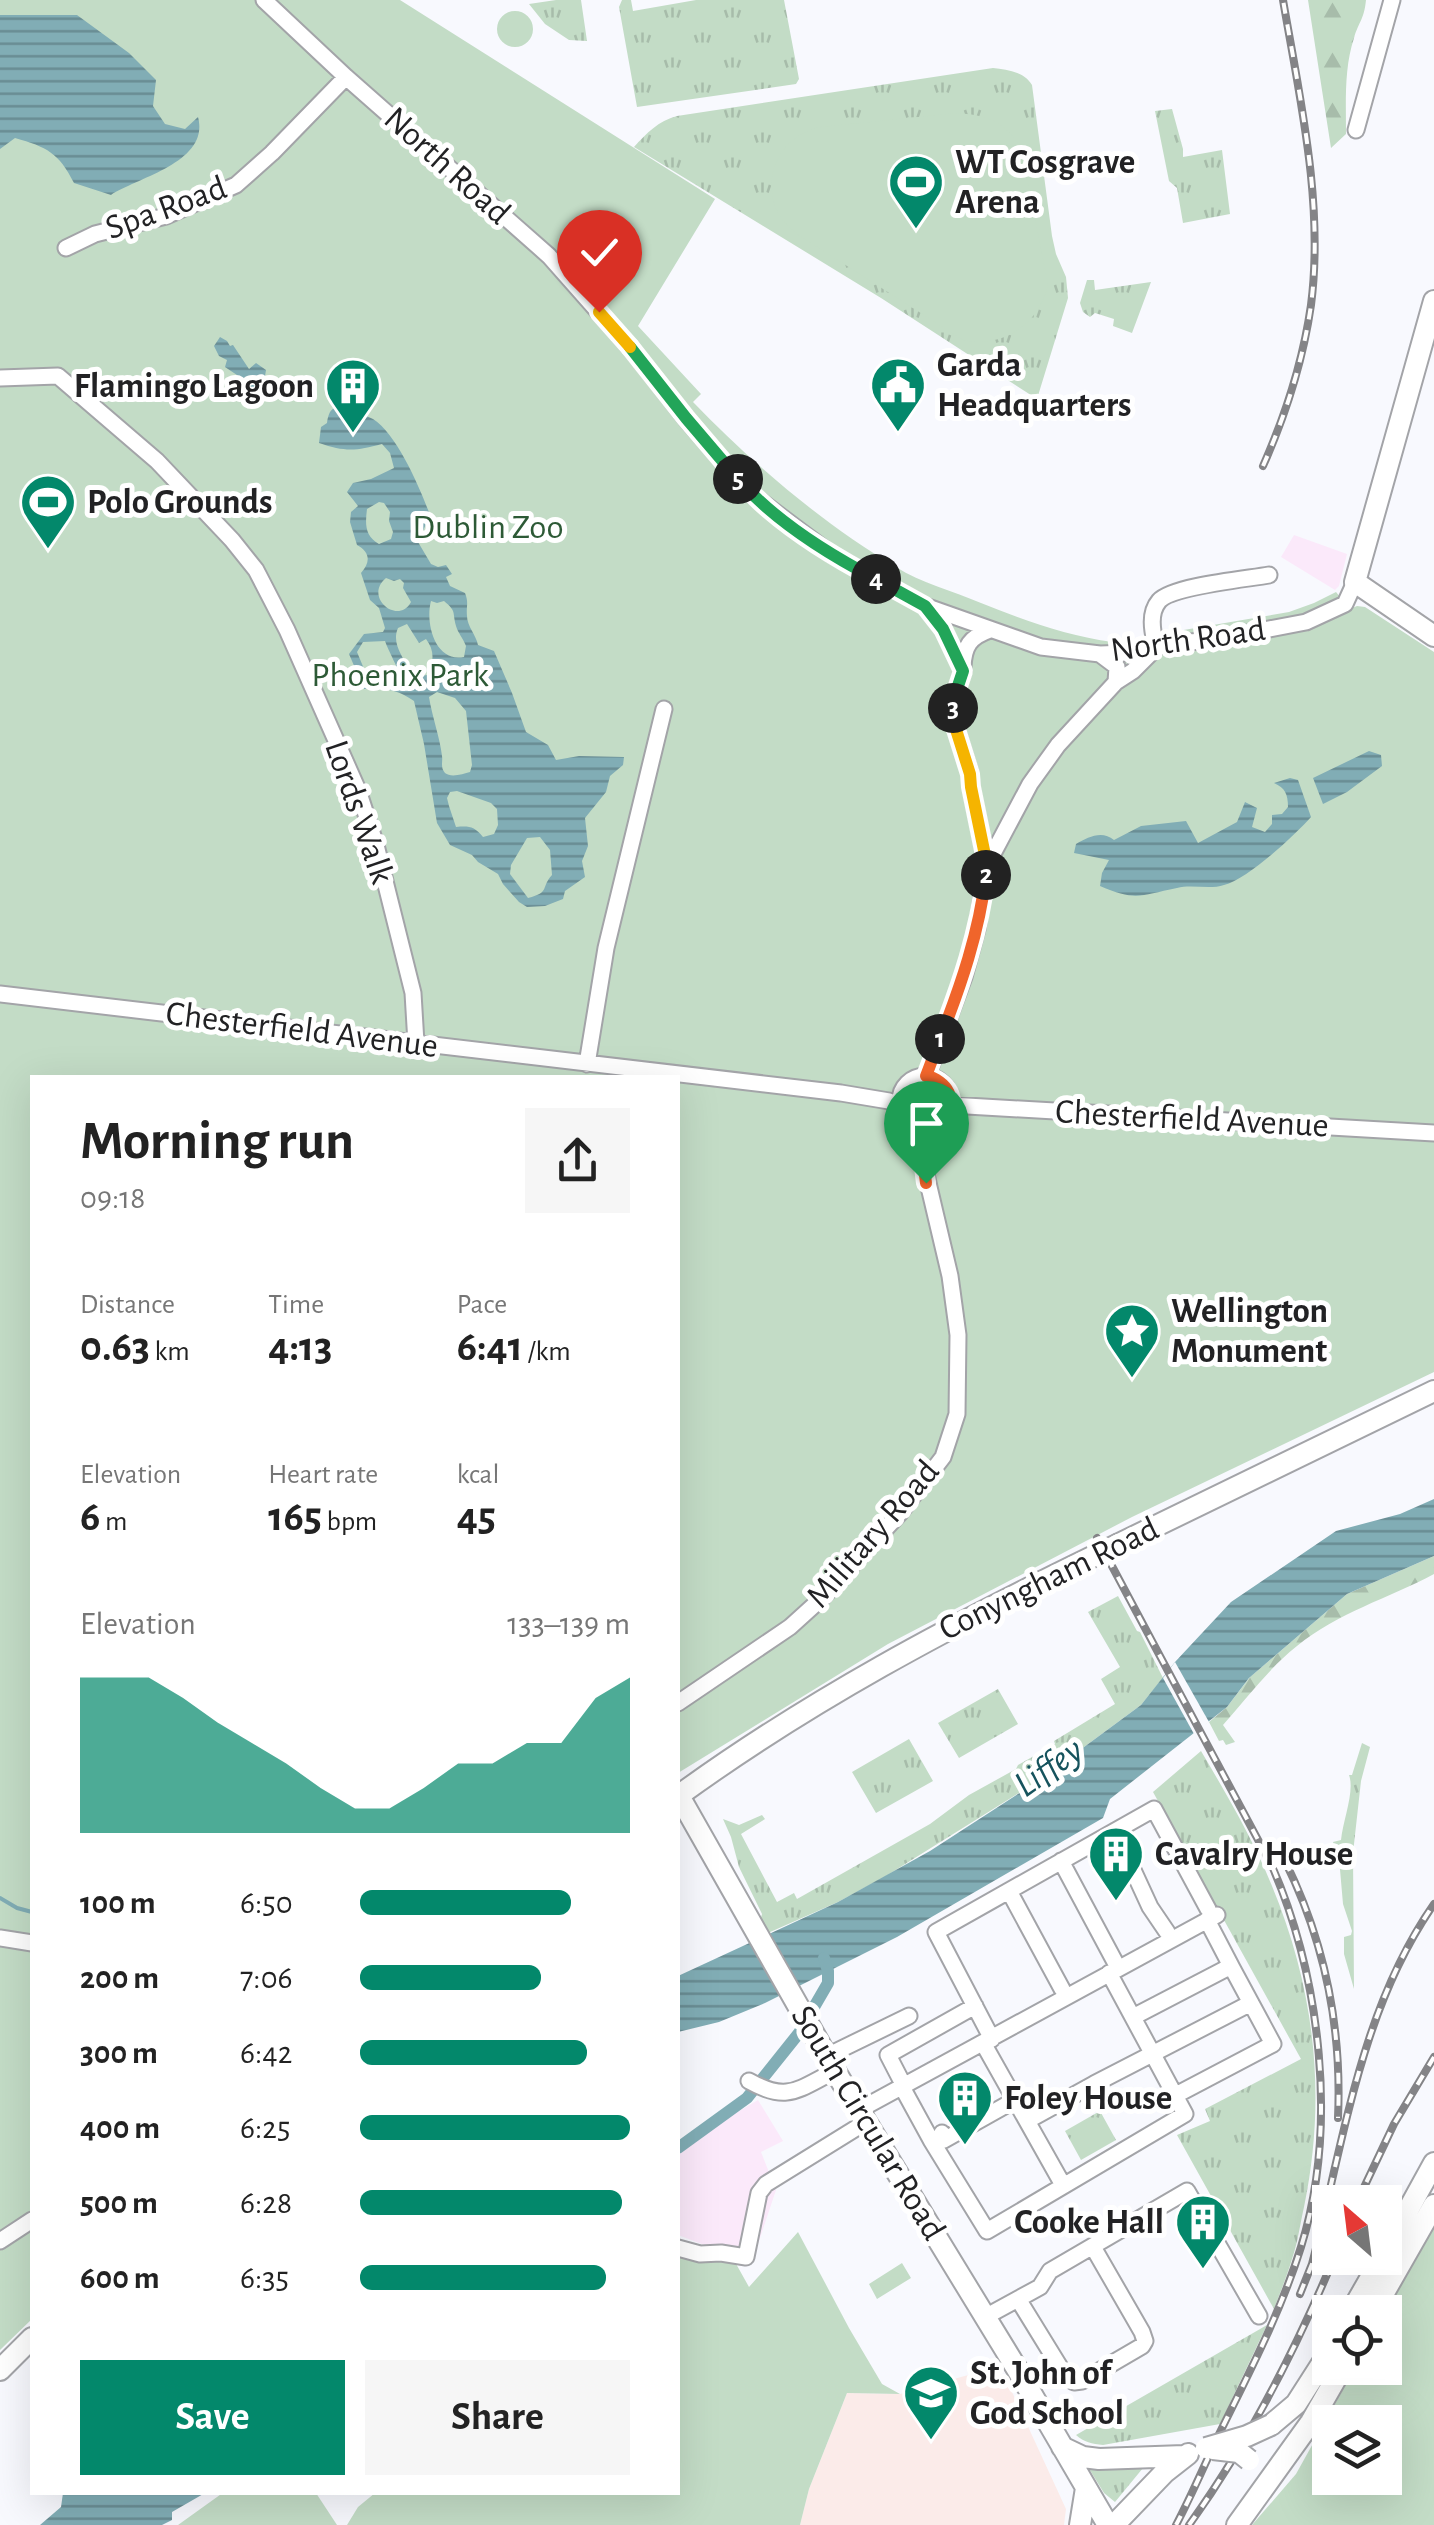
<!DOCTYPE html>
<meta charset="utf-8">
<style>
body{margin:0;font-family:"Alegreya Sans",sans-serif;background:#f6f6f6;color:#222;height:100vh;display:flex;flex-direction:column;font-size:38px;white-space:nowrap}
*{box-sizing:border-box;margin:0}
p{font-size:32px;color:#767676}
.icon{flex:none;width:55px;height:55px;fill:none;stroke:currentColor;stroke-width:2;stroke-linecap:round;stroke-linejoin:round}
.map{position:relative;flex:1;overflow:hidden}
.sheet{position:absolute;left:30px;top:1075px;width:650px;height:1420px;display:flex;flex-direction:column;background:#fff;border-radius:0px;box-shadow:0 10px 40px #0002}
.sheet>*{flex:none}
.needle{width:65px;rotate:332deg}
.controls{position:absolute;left:1312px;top:2185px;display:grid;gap:20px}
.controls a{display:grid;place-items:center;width:90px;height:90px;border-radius:0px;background:#fff;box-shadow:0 10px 40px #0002;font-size:50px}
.pin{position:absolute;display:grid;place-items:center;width:85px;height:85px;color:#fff;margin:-102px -42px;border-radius:50% 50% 50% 0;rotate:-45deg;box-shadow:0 0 10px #0007}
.pin .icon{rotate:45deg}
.km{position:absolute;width:50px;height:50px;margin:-25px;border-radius:50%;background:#222;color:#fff;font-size:28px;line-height:50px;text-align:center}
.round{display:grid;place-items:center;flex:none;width:105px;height:105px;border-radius:0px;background:#f6f6f6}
.overview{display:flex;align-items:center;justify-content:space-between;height:170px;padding:0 50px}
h1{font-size:55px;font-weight:700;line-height:75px}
.figures{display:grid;grid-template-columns:repeat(3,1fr);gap:15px;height:170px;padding:10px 50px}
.figures div{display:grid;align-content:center}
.figures b{font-size:42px;font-weight:700}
.figures small{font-size:28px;font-weight:400}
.figures p{font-size:28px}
.chart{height:280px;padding:20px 50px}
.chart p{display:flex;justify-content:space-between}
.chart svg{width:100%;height:180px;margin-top:10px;fill:#03886b;opacity:.7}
.cta{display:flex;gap:20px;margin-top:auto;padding:20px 50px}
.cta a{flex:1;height:115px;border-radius:0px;background:#03886b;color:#fff;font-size:40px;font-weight:700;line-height:115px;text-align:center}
.cta a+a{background:#f6f6f6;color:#222}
ul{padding:0 50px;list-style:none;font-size:32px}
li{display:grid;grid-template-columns:160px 120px 1fr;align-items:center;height:75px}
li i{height:25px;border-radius:12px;background:#03886b}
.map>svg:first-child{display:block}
</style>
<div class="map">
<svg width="1434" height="2525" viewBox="0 0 1434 2525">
<defs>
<pattern id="grass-tufts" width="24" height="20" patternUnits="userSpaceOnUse" patternTransform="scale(2.5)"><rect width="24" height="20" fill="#c3dcc6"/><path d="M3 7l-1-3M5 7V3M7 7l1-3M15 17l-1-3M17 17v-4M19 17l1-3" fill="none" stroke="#a7bcaa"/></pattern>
<pattern id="forest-firs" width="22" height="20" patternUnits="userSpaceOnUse" patternTransform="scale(2.5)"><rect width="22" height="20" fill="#c3dcc6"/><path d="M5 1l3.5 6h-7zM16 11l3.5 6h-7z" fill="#a7bcaa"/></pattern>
<pattern id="water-rules" width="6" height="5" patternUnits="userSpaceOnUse" patternTransform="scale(2.5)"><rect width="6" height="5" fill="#81adb5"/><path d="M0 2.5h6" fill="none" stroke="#698c93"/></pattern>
</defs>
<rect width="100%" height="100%" fill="#f8f9fe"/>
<path fill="#fbe9fa" d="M1294 535 1347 554 1339 586 1335 590 1281 557Z
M758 2100 783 2141 761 2152 776 2190 756 2250 707 2246 678 2235V2147Z"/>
<path fill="#fbebe9" d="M997 2367 1013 2394 1066 2509 1064 2525H800L809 2489 847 2393 900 2394Z"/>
<path fill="url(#grass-tufts)" d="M556 0H581L587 41 569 40 545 24 529 4Z
M622 0H631L633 11 696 0H784L799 79 796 84 637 107 619 7Z
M993 68C1007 70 1024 71 1032 85L1052 236 1056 254 1066 277 1068 298 1037 399 881 298 634 147C647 133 658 121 677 116Z
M1172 109 1183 149V157L1222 150 1230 214 1183 223 1177 188 1169 181 1155 111Z
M1087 280H1094L1095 290 1151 282 1132 333 1113 326 1114 319 1095 313 1090 317 1083 312 1080 303Z
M1118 1596 1137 1631 1140 1632 1163 1678 1141 1705 1038 1781 886 1876 838 1902 768 1933 760 1921 762 1914 739 1867 731 1837 723 1819 739 1825 762 1815 765 1819 741 1834 777 1902 794 1893 797 1899 930 1824 969 1795 1016 1769 1018 1765 1055 1744 1054 1741 1115 1704 1101 1679 1120 1667 1088 1612Z
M998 1689 1018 1724 959 1758 938 1723Z
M909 1739 933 1781 876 1813 852 1772Z
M1362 1743 1370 1747 1361 1781 1353 1853 1354 1989 1344 1954V1937L1351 1935 1352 1931 1343 1904 1339 1858 1333 1842 1341 1840C1343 1820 1355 1791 1349 1775H1352Z
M1201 1751C1227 1795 1253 1839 1272 1886 1315 1990 1327 2097 1304 2207 1300 2224 1298 2242 1292 2259 1287 2276 1280 2293 1274 2309L1177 2135 1210 2121 1205 2109 1301 2059 1153 1792Z
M1100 2111 1116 2140 1081 2160 1065 2131Z
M1267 2325 1220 2424 1103 2445C1092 2444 1084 2442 1076 2435Z
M1088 2467H1141L1143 2468 1115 2502 1104 2493Z"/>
<path fill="url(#forest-firs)" d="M1308 0H1366C1364 20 1359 21 1354 38 1344 68 1346 102 1346 134L1331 148Z
M1434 1556V1574C1389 1598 1337 1613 1297 1646 1269 1668 1247 1698 1223 1725L1235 1742 1226 1745 1223 1740 1219 1741 1209 1722 1227 1707 1250 1677 1347 1594Z"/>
<path fill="#c3dcc6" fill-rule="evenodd" d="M0 0H400L715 199 638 326 701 394 693 402C752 463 823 524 896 567 921 583 953 591 981 603 1024 620 1067 636 1113 642L1289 612 1314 603 1336 592 1350 609 1357 606 1365 607 1434 652V1372L1132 1517 888 1644 678 1773V1078H32V2319L0 2350Z
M497 29a18 18 0 1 1 36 0a18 18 0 1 1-36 0Z
M957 113C986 115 1006 121 1021 149L1048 284C1040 324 1002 349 963 340L800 236C792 229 783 223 778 213 760 176 781 135 821 127Z
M1434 2225V2525H1252L1296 2474 1355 2368H1385V2313ZM1330 2422H1385V2478H1330Z
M798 2232 849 2328 882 2384 900 2394 847 2393 809 2489 800 2525H347L358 2507 375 2493 678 2492V2253L702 2260 735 2262 749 2287Z
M902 2263 911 2278 877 2299 869 2284Z
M224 2492 316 2493 337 2525H178Z"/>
<path fill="url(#water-rules)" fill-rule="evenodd" d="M0 15H77L129 53 156 80 153 106 165 124 185 129 198 117C210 162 139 177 111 195L74 183C59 153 47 147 15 138L0 149Z
M220 337 227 341 230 346 233 345 249 369 256 363 266 370 265 376 270 381C260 394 242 400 240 377L225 367 227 360 219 356 214 346Z
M344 405C353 412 363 414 373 419 397 434 420 488 430 515L418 542 431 564 438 567 446 565 452 574 446 577 450 586 465 593C469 603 466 606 467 616 467 626 476 635 478 645L494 651 512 693 526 732 548 745 556 760 579 756 624 757 623 765 610 776 606 792 585 818 588 846 582 861 585 877 565 891 563 899 545 906 527 907 519 902 503 884 498 874 478 862 472 855 450 845 437 823 424 744 414 701C397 689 385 688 364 689L349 654 364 634 383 632 385 628 379 608 370 600 361 573C371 562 370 552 357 545L350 522 351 512 358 506 347 492 353 483 371 479 394 468 390 453 382 444C356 451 345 452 319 443L321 427 327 423C329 410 332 407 344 405ZM379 502 384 503 390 512 389 521 393 532 391 539 379 544C365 536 365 525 367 509ZM386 578 394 581 400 579 404 583 403 588 411 602C398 626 363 597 386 578ZM431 601 437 603 444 601C457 612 452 611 456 626 458 633 463 638 466 646L464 657C435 663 425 623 431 601ZM407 624 419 643 426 639C435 651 434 662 427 675L420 676 409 671C404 657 391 644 398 628ZM385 641C388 650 400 672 401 678L374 670 372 677 367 676 357 652 363 642ZM437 692 455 698 466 711 472 765 470 772C463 774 451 778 445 773 440 767 443 762 442 756 440 738 432 716 429 697ZM457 791 491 803 497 809 498 825 494 834 483 837C474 826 469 826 456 827L449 806 447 798 450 792ZM540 837 550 850 552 875C540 888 551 892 528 898L510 874 511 865 527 838Z
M1369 751 1381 755 1382 766 1347 792 1323 804 1313 778Z
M1290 778 1298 780 1311 817C1295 835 1248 879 1224 885 1210 890 1192 884 1177 888 1141 895 1137 902 1100 886L1102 873 1109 860 1074 853 1076 844C1088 837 1102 830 1114 840L1141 826 1186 821 1198 843 1237 822 1245 802 1257 808 1252 827 1265 832 1272 824V815L1282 814 1288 807C1288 794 1285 788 1274 783Z
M1434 1499V1556L1347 1594 1249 1678 1227 1707 1110 1799 1103 1818 897 1937 765 2003 719 2022 678 2032V1976L838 1902 930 1851 1038 1781 1141 1705 1175 1662 1231 1602 1336 1531 1400 1514Z
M63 2493V2492L205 2493 172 2512V2520L162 2525H40L61 2507Z"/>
<path fill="#f8f9fe" d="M1175 1662 1209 1722 1194 1734 1163 1678Z"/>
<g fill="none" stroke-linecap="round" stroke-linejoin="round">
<path stroke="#81adb5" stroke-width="4" d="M0 1898 17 1908 32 1912"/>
<path stroke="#81adb5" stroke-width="12" d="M678 2148 747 2098 799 2033 828 1983V1971L824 1958"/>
<g stroke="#a3a4a8" stroke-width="19">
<path id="minor" d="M264 0 346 77 549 256 632 350 686 419 751 494 831 554 925 606 1041 647 1100 654 1127 653 1170 644 1211 640 1306 622 1345 604 1355 582
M1356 130 1392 0
M66 248 95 234 166 216 236 185 272 153 346 77
M0 378 58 376 157 461 232 540 256 570 287 630 358 790 376 845 413 993 416 1043
M928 610 943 629 963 671 953 701V720L970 773 971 787 987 865
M1156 648C1153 633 1148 614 1159 601 1172 586 1247 579 1269 575
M963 667C964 646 970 637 990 630
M1116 682 1133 671 1156 648
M0 994 841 1093 889 1101 900 1105
M587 1064 606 948 664 709
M900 1101a25 25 0 1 1 50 0a25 25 0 1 1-50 0Z
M927 1076 964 977 977 929 987 865 1030 784 1058 745 1116 682 1117 667 1101 655
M950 1105 1434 1133
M678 1703 790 1627 822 1598 900 1513 943 1457 957 1414 958 1335 950 1276 925 1170V1142L930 1126
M1115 1831 1150 1907 1167 1932
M1061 1861 1115 1962
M1009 1891 1062 1989
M0 1938 32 1943
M1133 2017 1231 1966 1207 1920
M992 2039 936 1932 1154 1809 1208 1909
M983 2043 1063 2185
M827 2056 909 2016
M749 2081C788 2103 798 2089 835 2071
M904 2086 888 2055 975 2006
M902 2087 931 2140 987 2231 1185 2114 1109 1973
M1176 2095 1273 2044 1231 1966
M859 2110 1217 1915
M1027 2121 1094 2084 1251 2003
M942 2133 944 2140 1015 2100
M0 2241 32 2220
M678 2248 700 2254 721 2253 746 2257 759 2193 766 2184 866 2122
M1018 2299 1066 2377 1074 2382 1082 2381 1142 2346 1145 2341 1142 2332 1093 2247
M985 2317 1040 2287 1050 2271 1187 2191 1259 2316"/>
</g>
<g stroke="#a3a4a8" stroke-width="24">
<path id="major" d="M1434 301 1355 582 1434 636
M1119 1544 1434 1391
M678 1796C810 1700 950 1626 1096 1555
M679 1796 835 2071 1017 2369 1108 2525
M1385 2252 1434 2163
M1351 2312 1382 2258
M1373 2312 1434 2205
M0 2370 32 2338
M1271 2425 1296 2404 1330 2351
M1062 2447 1083 2457 1099 2459 1184 2456
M1080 2525 1086 2488
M1114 2525 1165 2472 1188 2454
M1237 2525 1311 2422 1342 2368"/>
</g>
<use href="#minor" stroke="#fff" stroke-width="15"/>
<use href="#major" stroke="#fff" stroke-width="20"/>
<g stroke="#848487" stroke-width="8">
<path id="rail" d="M1263 466C1286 414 1303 361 1311 305 1324 204 1300 99 1283 0
M1097 1538 1272 1866C1321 1979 1338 2128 1301 2247 1282 2308 1253 2365 1225 2422 1208 2456 1194 2491 1176 2525
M1285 1861C1325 1942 1342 2028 1338 2118
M1357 2202 1394 2124 1434 2057
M1300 2294 1312 2264C1344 2141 1360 2010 1434 1904
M1189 2525C1248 2443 1295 2351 1334 2258"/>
</g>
<use href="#rail" stroke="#fff" stroke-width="4" stroke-dasharray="11" stroke-linecap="butt"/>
<g stroke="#a3a4a8" stroke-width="24" stroke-linecap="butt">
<path id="major-bridge" d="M1096 1555 1119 1544
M1206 2448 1247 2436 1271 2425
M1213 2449 1239 2452 1249 2460"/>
</g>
<use href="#major-bridge" stroke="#fff" stroke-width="20"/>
</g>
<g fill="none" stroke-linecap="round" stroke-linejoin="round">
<g stroke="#fff" stroke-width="20">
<path id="split-1" d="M926 1183C924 1167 921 1149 927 1134 930 1123 937 1126 944 1118 960 1101 946 1080 926 1076L940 1039"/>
</g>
<g stroke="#fff" stroke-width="20">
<path id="split-2" d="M940 1039C961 985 979 933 986 875"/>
</g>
<g stroke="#fff" stroke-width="20">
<path id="split-3" d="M953 708V720L970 774 971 787 987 865 986 875"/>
</g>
<g stroke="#fff" stroke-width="20">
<path id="split-4" d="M876 579 925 606 943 629 963 671 953 701V708"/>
</g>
<g stroke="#fff" stroke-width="20">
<path id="split-5" d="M738 479C774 520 828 554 876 579"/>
</g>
<g stroke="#fff" stroke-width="20">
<path id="split-6" d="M630 347 686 418 738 479"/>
</g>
<g stroke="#fff" stroke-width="20">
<path id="split-7" d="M599 312 630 347"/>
</g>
<use href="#split-1" stroke="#f0652b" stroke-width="12"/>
<use href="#split-2" stroke="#f0652b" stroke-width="12"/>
<use href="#split-3" stroke="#f5b400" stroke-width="12"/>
<use href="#split-4" stroke="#22a559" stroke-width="12"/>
<use href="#split-5" stroke="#22a559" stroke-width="12"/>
<use href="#split-6" stroke="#22a559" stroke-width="12"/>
<use href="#split-7" stroke="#f5b400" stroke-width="12"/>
</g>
<defs>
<g id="stadium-pin" transform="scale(2.875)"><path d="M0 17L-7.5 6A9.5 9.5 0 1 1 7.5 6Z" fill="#03886b" stroke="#fff"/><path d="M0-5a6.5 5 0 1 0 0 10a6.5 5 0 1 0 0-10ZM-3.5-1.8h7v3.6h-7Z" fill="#fff"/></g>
<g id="civic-pin" transform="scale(2.875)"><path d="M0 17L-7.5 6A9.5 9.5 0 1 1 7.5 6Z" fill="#03886b" stroke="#fff"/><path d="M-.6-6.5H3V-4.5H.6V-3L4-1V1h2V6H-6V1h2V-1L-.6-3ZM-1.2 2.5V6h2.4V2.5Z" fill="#fff"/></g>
<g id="building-pin" transform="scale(2.875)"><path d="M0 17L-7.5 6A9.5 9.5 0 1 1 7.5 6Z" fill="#03886b" stroke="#fff"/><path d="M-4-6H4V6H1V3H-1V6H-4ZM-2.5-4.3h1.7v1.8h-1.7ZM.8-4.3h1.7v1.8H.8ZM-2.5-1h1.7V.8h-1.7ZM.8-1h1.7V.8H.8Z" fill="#fff"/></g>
<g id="sight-pin" transform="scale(2.875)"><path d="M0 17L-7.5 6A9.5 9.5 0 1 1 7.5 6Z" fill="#03886b" stroke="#fff"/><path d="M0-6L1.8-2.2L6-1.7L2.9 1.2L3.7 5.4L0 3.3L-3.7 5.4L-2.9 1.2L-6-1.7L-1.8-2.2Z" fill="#fff"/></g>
<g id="school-pin" transform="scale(2.875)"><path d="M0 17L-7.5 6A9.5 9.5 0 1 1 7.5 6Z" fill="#03886b" stroke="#fff"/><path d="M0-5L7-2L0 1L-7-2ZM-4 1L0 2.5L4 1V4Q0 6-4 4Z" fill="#fff"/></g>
</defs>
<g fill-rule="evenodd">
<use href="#stadium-pin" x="916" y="182"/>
<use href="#civic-pin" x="898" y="385"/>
<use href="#building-pin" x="353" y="386"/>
<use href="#stadium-pin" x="48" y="502"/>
<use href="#sight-pin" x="1132" y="1331"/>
<use href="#building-pin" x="1116" y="1854"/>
<use href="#building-pin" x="965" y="2098"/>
<use href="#building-pin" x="1203" y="2222"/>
<use href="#school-pin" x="931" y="2393"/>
</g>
<g text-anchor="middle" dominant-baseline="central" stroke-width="10" stroke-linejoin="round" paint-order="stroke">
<g font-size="35" font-weight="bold" fill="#222224" stroke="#fff" text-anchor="start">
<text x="955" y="162">WT Cosgrave<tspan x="955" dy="40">Arena</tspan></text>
<text x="937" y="365">Garda<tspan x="937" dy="40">Headquarters</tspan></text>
<text x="314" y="386" text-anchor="end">Flamingo Lagoon</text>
<text x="87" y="502">Polo Grounds</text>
<text x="1171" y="1311">Wellington<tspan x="1171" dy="40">Monument</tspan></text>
<text x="1155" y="1854">Cavalry House</text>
<text x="1004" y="2098">Foley House</text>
<text x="1164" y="2222" text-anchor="end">Cooke Hall</text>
<text x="970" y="2373">St. John of<tspan x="970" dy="40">God School</tspan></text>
</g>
<g font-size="35" fill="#222224" stroke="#fff">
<text transform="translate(447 166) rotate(42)">North Road</text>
<text transform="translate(166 208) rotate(-20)">Spa Road</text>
<text transform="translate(1188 640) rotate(-8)">North Road</text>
<text transform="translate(359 812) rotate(71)">Lords Walk</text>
<text transform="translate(302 1030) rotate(7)">Chesterfield Avenue</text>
<text transform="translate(1192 1119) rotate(3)">Chesterfield Avenue</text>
<text transform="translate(873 1534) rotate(-49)">Military Road</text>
<text transform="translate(1049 1579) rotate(-26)">Conyngham Road</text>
<text transform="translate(868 2123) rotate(59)">South Circular Road</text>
</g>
<g font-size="35" fill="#2d5a36" stroke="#fff">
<text x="488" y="527">Dublin Zoo</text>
<text x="400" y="675">Phoenix Park</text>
</g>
<g font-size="38" font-style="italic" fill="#16535d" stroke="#fff">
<text transform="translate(1049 1768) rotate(-35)">Liffey</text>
</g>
</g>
</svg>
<div class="controls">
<a><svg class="needle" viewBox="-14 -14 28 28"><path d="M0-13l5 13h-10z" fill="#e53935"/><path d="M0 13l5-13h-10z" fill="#767676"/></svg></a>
<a><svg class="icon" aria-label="locate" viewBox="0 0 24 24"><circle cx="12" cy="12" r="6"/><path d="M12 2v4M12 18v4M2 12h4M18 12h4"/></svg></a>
<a><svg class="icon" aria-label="layers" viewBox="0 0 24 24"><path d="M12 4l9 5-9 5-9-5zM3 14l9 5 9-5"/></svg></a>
</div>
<div class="pin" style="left:926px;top:1183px;background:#1e9e55"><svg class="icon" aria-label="arrive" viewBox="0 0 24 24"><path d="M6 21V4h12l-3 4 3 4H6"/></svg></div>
<div class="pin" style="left:599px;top:312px;background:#d93025"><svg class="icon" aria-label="check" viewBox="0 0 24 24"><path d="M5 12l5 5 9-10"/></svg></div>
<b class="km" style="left:940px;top:1039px">1</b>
<b class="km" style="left:986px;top:875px">2</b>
<b class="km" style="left:953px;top:708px">3</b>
<b class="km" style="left:876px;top:579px">4</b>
<b class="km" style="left:738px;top:479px">5</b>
<section class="sheet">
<div class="overview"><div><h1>Morning run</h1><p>09:18</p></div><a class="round"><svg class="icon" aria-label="share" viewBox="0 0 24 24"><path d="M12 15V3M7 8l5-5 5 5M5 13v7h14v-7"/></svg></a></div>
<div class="figures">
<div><p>Distance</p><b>0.63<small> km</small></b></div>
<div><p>Time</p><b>4:13</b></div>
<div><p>Pace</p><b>6:41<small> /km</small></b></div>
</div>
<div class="figures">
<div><p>Elevation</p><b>6<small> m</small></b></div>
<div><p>Heart rate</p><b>165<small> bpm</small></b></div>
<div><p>kcal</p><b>45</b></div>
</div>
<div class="chart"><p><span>Elevation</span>133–139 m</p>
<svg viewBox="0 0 160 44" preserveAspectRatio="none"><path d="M0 44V6L10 6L20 6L30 11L40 17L50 22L60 27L70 33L80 38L90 38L100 33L110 27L120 27L130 22L140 22L150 11L160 6V44z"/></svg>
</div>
<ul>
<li><b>100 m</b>6:50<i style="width:78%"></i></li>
<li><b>200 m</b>7:06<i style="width:67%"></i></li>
<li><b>300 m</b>6:42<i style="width:84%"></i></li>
<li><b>400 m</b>6:25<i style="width:100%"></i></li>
<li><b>500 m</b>6:28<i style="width:97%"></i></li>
<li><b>600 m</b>6:35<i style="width:91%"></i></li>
</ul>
<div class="cta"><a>Save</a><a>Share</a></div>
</section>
</div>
